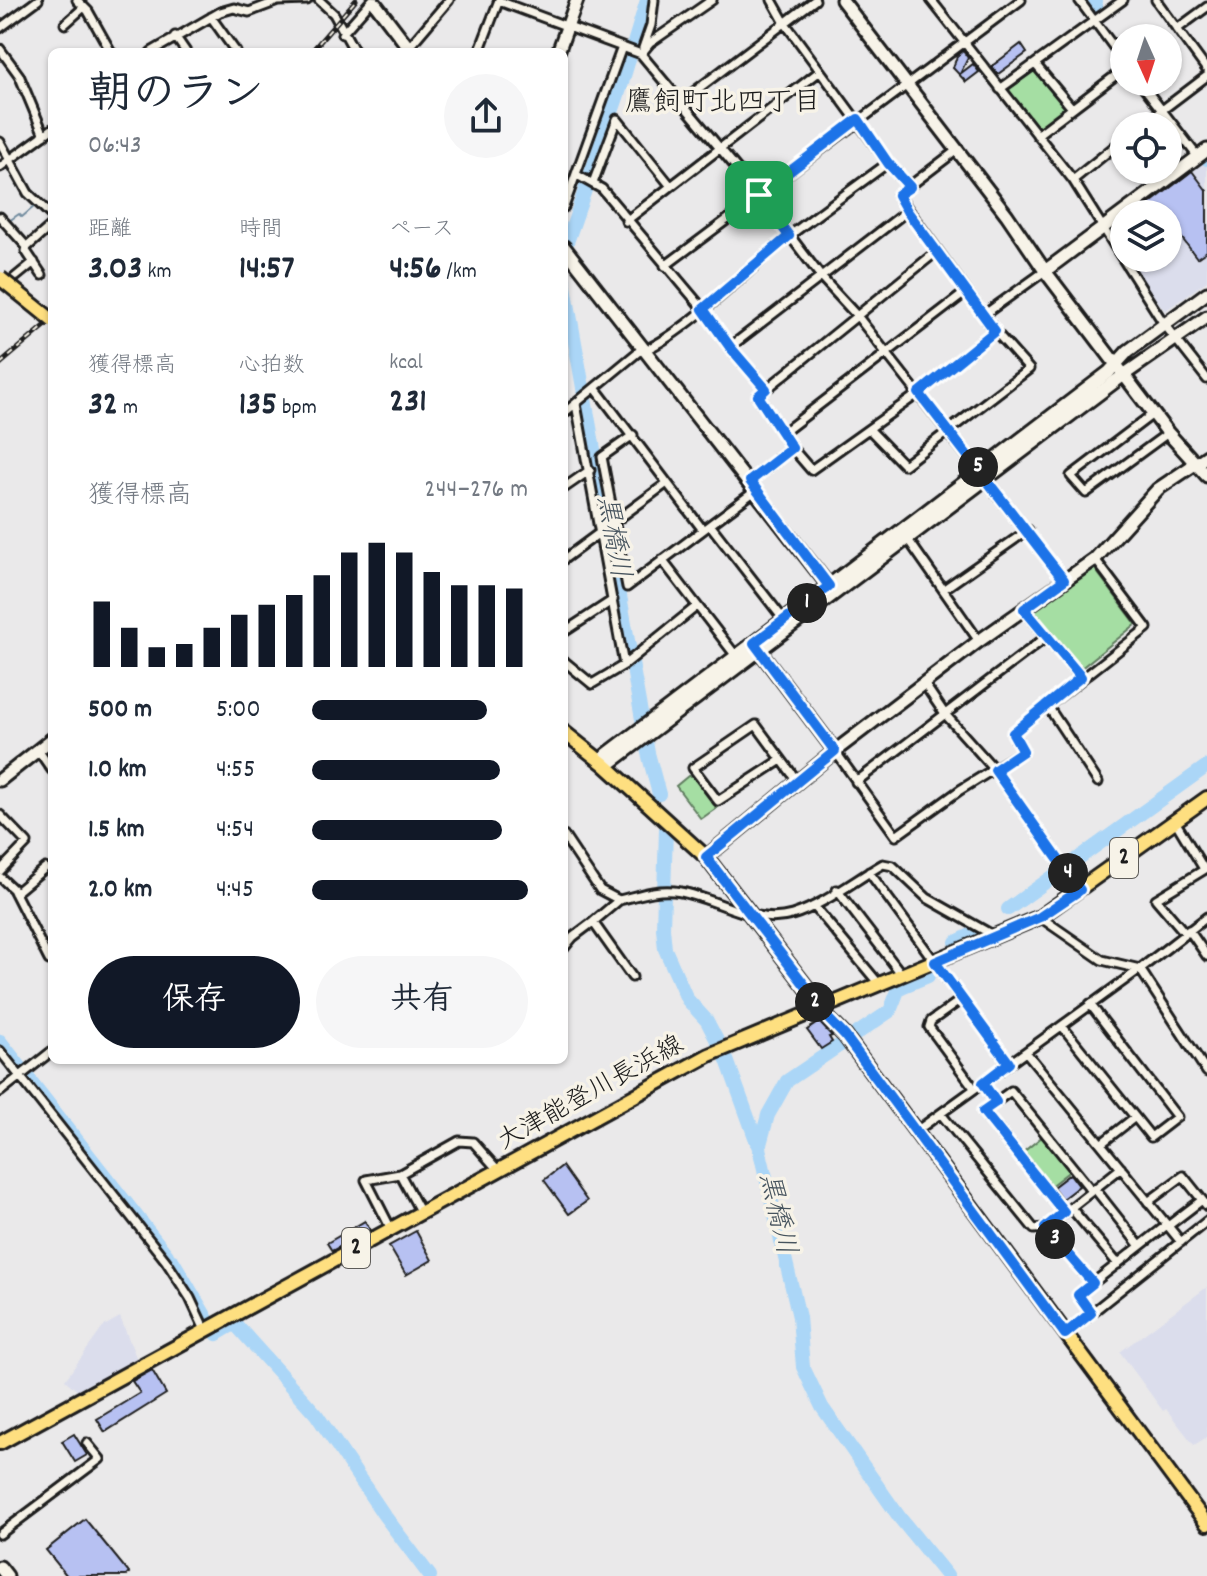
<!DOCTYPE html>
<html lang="ja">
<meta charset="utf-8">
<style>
body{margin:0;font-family:Dekko,"Klee One",sans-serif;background:#f6f6f7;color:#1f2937;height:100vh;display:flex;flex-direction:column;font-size:30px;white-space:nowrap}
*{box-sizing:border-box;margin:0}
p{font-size:26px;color:#747a83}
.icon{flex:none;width:44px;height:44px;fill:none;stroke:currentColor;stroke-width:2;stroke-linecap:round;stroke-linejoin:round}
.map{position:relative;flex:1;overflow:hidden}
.side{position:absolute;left:48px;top:48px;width:520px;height:1016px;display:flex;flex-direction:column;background:#fff;border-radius:12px;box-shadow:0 2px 6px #0004}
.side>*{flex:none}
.needle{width:52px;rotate:177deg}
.tools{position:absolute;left:1110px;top:24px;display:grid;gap:16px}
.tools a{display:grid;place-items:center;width:72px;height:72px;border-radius:50%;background:#fff;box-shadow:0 2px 6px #0004;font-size:40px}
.pin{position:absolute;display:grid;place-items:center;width:68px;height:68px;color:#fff;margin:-34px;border-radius:16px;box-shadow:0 4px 12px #0006}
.km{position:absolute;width:40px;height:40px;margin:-20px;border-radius:50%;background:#222;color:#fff;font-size:22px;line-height:40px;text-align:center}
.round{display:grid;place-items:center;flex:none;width:84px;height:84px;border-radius:42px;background:#f6f6f7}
.head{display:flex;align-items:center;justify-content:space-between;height:136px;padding:0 40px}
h1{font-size:44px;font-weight:700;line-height:60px}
.metrics{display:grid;grid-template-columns:repeat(3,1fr);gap:12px;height:136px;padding:8px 40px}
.metrics div{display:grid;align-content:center}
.metrics b{font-size:34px;font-weight:700}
.metrics small{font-size:22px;font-weight:400}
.metrics p{font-size:22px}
.chart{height:224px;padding:16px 40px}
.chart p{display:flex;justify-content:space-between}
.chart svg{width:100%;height:144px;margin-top:8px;stroke:#111827;stroke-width:6}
.primary-button{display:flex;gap:16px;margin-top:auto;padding:16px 40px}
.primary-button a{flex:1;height:92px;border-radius:48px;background:#111827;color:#fff;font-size:32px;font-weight:700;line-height:92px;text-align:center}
.primary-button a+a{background:#f6f6f7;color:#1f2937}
ul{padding:0 40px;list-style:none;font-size:26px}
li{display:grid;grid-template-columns:128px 96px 1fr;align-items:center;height:60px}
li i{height:20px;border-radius:10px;background:#111827}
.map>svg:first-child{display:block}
</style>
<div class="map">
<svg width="1207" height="1576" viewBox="0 0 1207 1576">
<rect width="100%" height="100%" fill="#eae9ea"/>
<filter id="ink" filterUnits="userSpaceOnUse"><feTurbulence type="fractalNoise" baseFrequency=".0125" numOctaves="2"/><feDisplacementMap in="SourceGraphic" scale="16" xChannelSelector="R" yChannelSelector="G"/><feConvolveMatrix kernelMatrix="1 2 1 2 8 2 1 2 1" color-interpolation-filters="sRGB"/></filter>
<g filter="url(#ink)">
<path fill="#dbddec" d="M1207 159V281L1165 311 1125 258H1168V214H1130Z
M1207 1287V1437L1194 1445 1166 1409 1163 1411 1120 1352Z
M120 1317 138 1362 81 1394 65 1380 104 1326Z"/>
<path fill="#a5dea3" stroke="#607d60" stroke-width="2" d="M1036 70 1067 107 1038 129 1008 90Z
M1088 566 1094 568 1136 624 1080 669 1033 613V606Z
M688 776H694L718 807 701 819 676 786Z
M1043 1136 1071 1170 1049 1187 1022 1153Z"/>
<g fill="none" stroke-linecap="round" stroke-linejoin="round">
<path stroke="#728c9f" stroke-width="2" d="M26 181 36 195
M9 221 19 214 22 217 35 206"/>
<path stroke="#abd6f7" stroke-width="14" d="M1095 0 1097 13
M1206 158 1207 159
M564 251 621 86 647 0
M564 281 648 753 659 794
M666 829 663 928 665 949 687 999 707 1021 727 1060 759 1148 799 1317 803 1367 822 1407 900 1518 947 1576
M1008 909 1207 766
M956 942 979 931
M0 1041 22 1069
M26 1075 167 1255
M759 1148 768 1115 787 1081 890 1011 899 988 928 976
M173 1261 210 1324
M214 1331 217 1334 232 1325 237 1326 316 1414 384 1515 430 1576"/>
</g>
<path fill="#b7c1f2" stroke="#1c1c1c" stroke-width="2" d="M1021 44 1027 53 998 74 992 66Z
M963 51 968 58 960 74 973 64 979 72 966 82 953 68 957 56Z
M1192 171 1207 191V251L1197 258 1168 220V214H1154L1148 205Z
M819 1022 832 1036 829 1037 832 1042 821 1049 807 1030Z
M562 1166 587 1201 569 1214 544 1180Z
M1070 1174 1079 1186 1062 1199 1053 1187Z
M365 1221 370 1230 332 1251 327 1243Z
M416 1231 432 1260 406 1275 389 1246Z
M152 1370 166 1394 105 1432 97 1419 140 1393 132 1381Z
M74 1434 87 1455 75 1462 62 1441Z
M85 1519 129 1573 126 1576H67L46 1550Z"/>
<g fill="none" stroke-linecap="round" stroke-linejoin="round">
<g stroke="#1c1c1c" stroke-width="13">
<path id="street" d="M77 0 88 11 111 52
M319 0 334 14 355 52
M772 0 785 23 888 163 910 187
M931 0 1073 180 1164 324 1207 379
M1079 0 1124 61
M1156 0 1207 70
M499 1 641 54 759 195 822 278 858 317 1064 580
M211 17 236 52
M65 24 84 7
M0 28 38 0
M1177 29 1207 7
M342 34 372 0
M175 36 186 52
M409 47 449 0
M643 48 651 25 654 0
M0 49 19 75 44 135
M151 52 220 12 234 8 249 12 278 1 307 0
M479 52 499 0
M641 54 650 43 712 0
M1035 64 1072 108
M1140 82 1198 157
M1000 89 1123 0
M682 101 815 0
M1141 126 1207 76
M1037 135 1124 69
M0 142 28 193 52 216
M0 167 52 129
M577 175 602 189 703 309 730 347 766 389
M1073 180 1124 139
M593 183 617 119 670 185
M564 207 622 47
M0 217 27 247 26 251 42 275
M626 221 820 71
M27 247 52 225
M936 252 758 396 792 448 811 470 919 393 995 331
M665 266 1021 0
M12 280 34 262
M985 314 1045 271
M730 347 907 211
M596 389 703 530
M576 404 624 665
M564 413 638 352C674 344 756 263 789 236 822 211 855 187 888 163
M1154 413 1071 476 1086 493 1168 433
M869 429 904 465 1029 369 995 331 898 195 957 150
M784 432 966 292
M633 435 602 457 627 587 755 491
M750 481 792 448
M564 488 590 470
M711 526 784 620
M907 538 979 641
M564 559 667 483
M662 560 736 656
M944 589 1028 530
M1024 609 1081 677
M564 632 613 600
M564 661 592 684 624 665 697 606
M925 685 944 713 995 770 1080 890
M1047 705 1098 782
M38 750 52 770
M835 751 896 836 960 790 1023 751 1013 733 1147 628 1095 559
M781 760 718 801 693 768 756 725 798 782
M856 782 1045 638
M0 815 27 843 0 871
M1175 821 1204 869
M564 836 600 890 619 900C637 896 655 889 674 891 713 895 752 927 792 915 822 906 855 880 883 864L893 866 927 898 996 937
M869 872 1009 1063
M0 877 13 889 49 960
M837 890 903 976
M15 893 45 868
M814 906 879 984
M1040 917 1102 960 1140 969 1207 917
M593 922 619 900
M1189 930 1207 956
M1185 933 1156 899 1207 868
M564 948 573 937 593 922 632 977
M962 999 931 1021 929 1027 974 1088
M1062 1026 1151 1137 1177 1117 1090 1004
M0 1051 166 1261 190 1298 205 1330
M1026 1052 1181 1242
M983 1083 996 1102
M0 1092 52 1051
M941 1114 1034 1229 1045 1228 1121 1168
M915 1132 1140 969 1207 1072
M1102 1143 1135 1117
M400 1174 421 1213
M1095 1189 1140 1246
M1148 1202 1183 1176 1207 1206
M1071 1208 1118 1264
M1064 1212 983 1111 1011 1091 1092 1191
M1168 1226 1202 1200
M1045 1228 1093 1283 1078 1295 1091 1313
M391 1229 366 1180 400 1174 459 1141 473 1142 498 1170
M1093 1283 1167 1225
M1065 1334 1207 1221
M0 1534 100 1459 87 1443"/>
</g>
<g stroke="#1c1c1c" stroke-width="17">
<path id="secondary" d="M842 0 1007 215 1045 271 1168 433 1207 476
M374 2 412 52
M558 52 577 0
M564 247 832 590
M1045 271 1207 150
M756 646 835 751
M604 764 606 755 1109 372 1128 351 1207 293
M604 764 613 761 1125 374 1207 317
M0 780 52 739
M706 857 835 751 979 641 1095 559 1158 489 1207 456
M0 1567 7 1576"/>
</g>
<g stroke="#1c1c1c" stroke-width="18">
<path id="primary" d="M564 732 604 764 706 857 811 993 819 1009 845 1036 1207 1524
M0 1443 709 1055 1040 917 1207 798"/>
</g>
<use href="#street" stroke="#f7f3e8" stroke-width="7"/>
<use href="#secondary" stroke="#f7f3e8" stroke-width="11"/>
<use href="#primary" stroke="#fedf80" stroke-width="12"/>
<g stroke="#1c1c1c" stroke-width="5">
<path id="rail" d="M311 52 356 0
M0 364 52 320"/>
</g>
<use href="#rail" stroke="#f7f3e8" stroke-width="2" stroke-dasharray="6" stroke-linecap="butt"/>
<g stroke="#1c1c1c" stroke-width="18" stroke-linecap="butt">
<path id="primary-bridge" d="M0 278 52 320"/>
</g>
<use href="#primary-bridge" stroke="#fedf80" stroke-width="12"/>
</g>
</g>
<g fill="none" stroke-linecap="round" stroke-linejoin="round" filter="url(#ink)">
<g stroke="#fff" stroke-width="16">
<path id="route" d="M858 119 888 163 910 187 898 195 907 211 995 331 919 393 1064 580 1024 609 1081 677 1013 733 1023 751 995 770 1080 890 1040 917 935 962 1009 1063 983 1083 996 1102 983 1111 1064 1212 1045 1228 1093 1283 1078 1295 1091 1313 1065 1334 845 1036 819 1009 811 993 706 857 835 751 754 643 829 586 750 481 792 448 758 396 766 389 730 347 703 309 789 236 759 195Z"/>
</g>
<use href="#route" stroke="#1a73e8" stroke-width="10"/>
</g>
<g text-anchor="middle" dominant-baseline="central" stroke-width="7" stroke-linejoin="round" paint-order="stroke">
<g fill="#f7f3e8" stroke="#5e5c59" stroke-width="2">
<rect x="1110" y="838" width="28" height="40" rx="6"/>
<rect x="342" y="1228" width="28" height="40" rx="6"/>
</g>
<g font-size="24" font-weight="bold" fill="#1c1c1c">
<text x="1124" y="858">2</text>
<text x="356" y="1248">2</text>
</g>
<g font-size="26" fill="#1c1c1c" stroke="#f7f3e8">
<text transform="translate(591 1094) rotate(-29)">大津能登川長浜線</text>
</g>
<g font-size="28" fill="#1c1c1c" stroke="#f7f3e8">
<text x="723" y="105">鷹飼町北四丁目</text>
</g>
<g font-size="28" font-style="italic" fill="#47545e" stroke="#f7f3e8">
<text transform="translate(611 537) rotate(80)">黒橋川</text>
<text transform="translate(775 1214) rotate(77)">黒橋川</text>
</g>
</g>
</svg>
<div class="tools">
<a><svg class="needle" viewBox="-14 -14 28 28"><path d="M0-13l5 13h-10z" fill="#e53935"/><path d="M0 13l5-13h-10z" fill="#747a83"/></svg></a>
<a><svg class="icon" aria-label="locate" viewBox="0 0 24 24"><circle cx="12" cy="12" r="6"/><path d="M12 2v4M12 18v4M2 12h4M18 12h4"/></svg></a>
<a><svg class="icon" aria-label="layers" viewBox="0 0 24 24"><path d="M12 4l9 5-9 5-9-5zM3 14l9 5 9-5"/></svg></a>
</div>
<div class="pin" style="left:759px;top:195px;background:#1e9e55"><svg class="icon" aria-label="arrive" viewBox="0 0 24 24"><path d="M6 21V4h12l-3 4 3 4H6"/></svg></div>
<b class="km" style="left:807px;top:603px">1</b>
<b class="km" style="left:815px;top:1002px">2</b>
<b class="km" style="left:1055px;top:1239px">3</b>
<b class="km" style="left:1068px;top:873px">4</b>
<b class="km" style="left:978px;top:467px">5</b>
<section class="side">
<div class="head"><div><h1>朝のラン</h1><p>06:43</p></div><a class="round"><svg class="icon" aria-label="share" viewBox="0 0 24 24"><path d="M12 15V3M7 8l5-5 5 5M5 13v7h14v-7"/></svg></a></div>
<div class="metrics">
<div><p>距離</p><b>3.03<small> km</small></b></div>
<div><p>時間</p><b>14:57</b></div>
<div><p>ペース</p><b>4:56<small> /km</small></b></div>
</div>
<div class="metrics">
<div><p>獲得標高</p><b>32<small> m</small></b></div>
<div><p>心拍数</p><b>135<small> bpm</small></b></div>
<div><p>kcal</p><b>231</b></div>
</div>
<div class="chart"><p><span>獲得標高</span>244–276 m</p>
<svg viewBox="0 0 160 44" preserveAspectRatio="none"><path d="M5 44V24M15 44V32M25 44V38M35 44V37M45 44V32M55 44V28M65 44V25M75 44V22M85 44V16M95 44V9M105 44V6M115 44V9M125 44V15M135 44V19M145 44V19M155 44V20"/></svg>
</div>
<ul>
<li><b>500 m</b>5:00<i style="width:81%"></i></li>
<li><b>1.0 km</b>4:55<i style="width:87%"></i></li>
<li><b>1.5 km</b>4:54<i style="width:88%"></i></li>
<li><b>2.0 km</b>4:45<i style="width:100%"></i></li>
</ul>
<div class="primary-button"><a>保存</a><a>共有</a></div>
</section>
</div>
